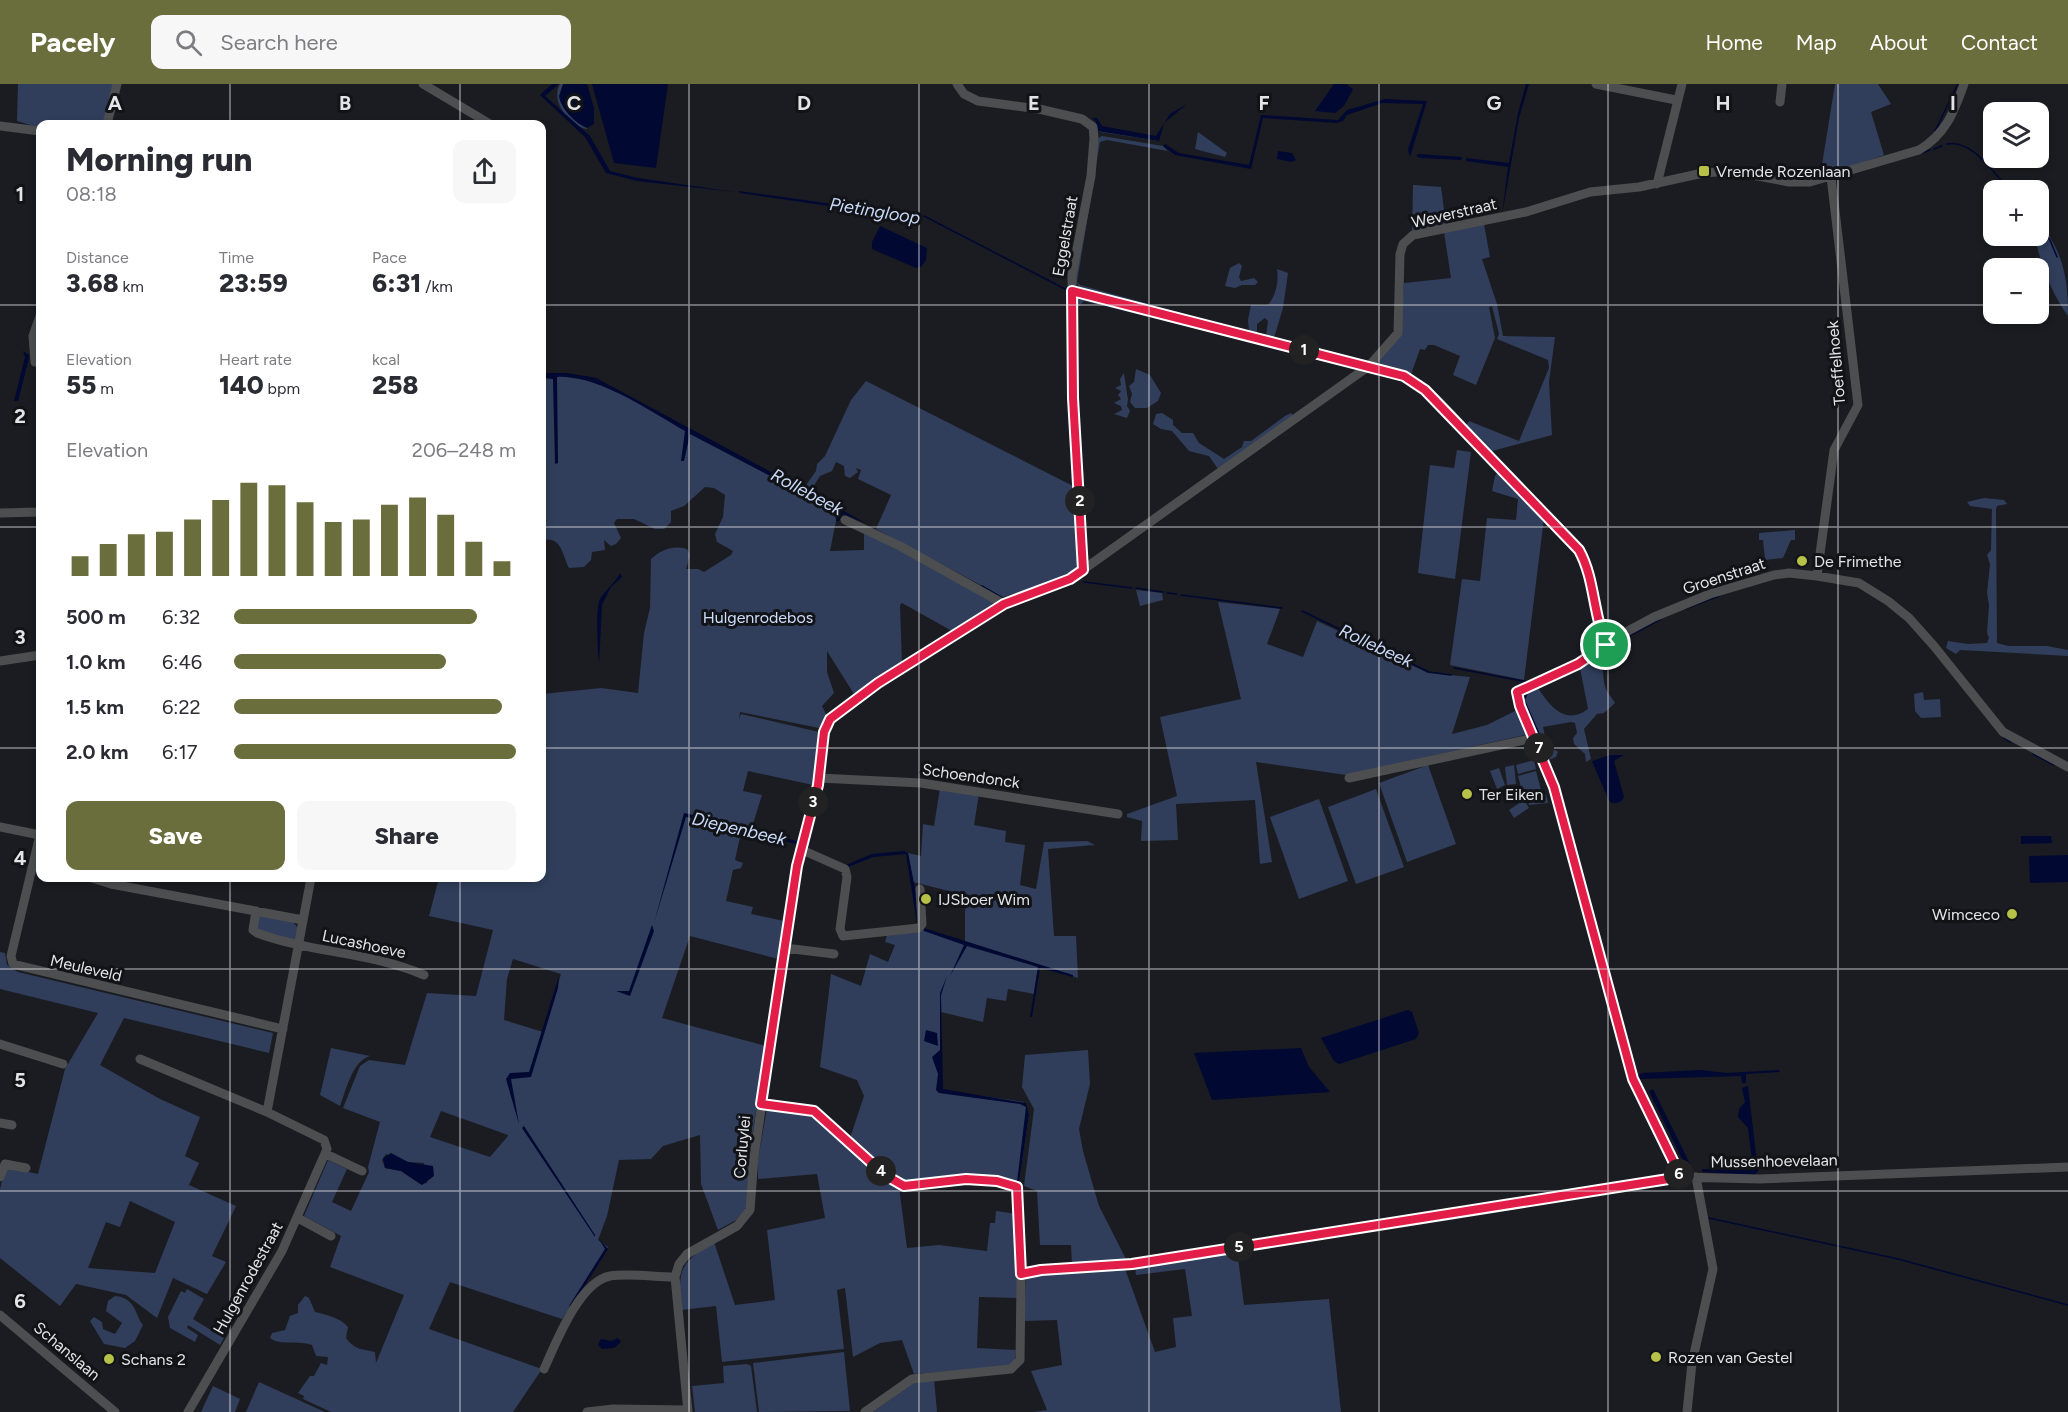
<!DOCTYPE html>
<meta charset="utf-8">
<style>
body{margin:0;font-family:Figtree,sans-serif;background:#f7f7f7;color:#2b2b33;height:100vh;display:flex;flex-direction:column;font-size:22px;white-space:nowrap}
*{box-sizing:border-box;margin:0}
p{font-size:20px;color:#7c7c81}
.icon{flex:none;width:33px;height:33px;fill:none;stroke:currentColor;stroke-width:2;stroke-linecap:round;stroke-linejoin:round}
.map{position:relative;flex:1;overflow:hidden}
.details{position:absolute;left:36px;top:36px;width:510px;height:762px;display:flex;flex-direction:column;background:#fff;border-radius:12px;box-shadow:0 3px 9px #0003}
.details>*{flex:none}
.buttons{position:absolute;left:1983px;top:18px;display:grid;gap:12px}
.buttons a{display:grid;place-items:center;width:66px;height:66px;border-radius:12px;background:#fff;box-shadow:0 3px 9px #0003;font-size:30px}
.pin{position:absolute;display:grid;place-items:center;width:51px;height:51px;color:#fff;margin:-26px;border:3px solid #fff;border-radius:50%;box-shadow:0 2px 6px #0007}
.km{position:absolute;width:30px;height:30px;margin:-15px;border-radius:50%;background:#222;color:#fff;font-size:16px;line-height:30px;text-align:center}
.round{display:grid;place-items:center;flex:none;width:63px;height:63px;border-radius:12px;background:#f7f7f7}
.summary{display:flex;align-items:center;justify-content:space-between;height:102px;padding:0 30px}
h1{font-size:33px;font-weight:800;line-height:45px}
.stats{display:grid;grid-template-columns:repeat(3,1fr);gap:9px;height:102px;padding:6px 30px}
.stats div{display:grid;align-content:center}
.stats b{font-size:26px;font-weight:800}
.stats small{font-size:16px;font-weight:400}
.stats p{font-size:16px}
.chart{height:168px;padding:12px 30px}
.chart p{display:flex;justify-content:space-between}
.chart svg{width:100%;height:108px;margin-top:6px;stroke:#6a6e3c;stroke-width:6}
.primary-button{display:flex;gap:12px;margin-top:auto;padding:12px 30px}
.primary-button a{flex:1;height:69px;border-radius:12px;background:#6a6e3c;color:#fff;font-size:24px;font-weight:800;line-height:69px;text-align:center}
.primary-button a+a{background:#f7f7f7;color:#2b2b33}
ul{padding:0 30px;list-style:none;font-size:20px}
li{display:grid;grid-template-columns:96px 72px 1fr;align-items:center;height:45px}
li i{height:15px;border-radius:8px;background:#6a6e3c}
header{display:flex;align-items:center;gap:36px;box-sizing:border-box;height:84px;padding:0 30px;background:#6a6e3c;color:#fff}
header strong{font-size:28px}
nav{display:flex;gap:33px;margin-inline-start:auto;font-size:21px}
.search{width:420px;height:54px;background:#f7f7f7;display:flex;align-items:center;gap:15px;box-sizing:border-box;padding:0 21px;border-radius:12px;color:#7c7c81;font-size:22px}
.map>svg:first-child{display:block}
</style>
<header>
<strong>Pacely</strong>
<div class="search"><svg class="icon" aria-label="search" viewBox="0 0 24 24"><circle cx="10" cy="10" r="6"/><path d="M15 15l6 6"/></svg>Search here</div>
<nav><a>Home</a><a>Map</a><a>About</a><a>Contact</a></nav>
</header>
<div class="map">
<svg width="2068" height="1328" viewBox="0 0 2068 1328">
<rect width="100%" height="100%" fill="#1a1c21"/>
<path fill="#303e5b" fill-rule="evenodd" d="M18 0H115L105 40H40V44L17 37Z
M560 0H568L588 40 587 45C569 42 550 17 560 0Z
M1835 0H1878L1891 20 1871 28 1884 71 1820 93Z
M1100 46 1158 56 1159 57 1100 48 1097 47Z
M1198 48 1227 69 1225 73 1195 65Z
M1102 52 1163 62 1168 67 1107 56 1100 58 1077 198 1080 201 1218 239V241L1081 206 1074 194 1097 55Z
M1413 101 1441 103 1446 141 1412 147Z
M2039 137C2063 169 2068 192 2068 232 2052 210 2042 184 2036 158L2046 153 2039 143Z
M1484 140 1490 173 1482 175 1497 220 1503 252 1555 253 1549 298 1552 351 1492 367 1466 342 1469 337 1519 357 1549 284 1548 276 1497 255 1499 250 1492 222 1489 223 1495 254 1476 301 1453 291 1460 272 1434 261H1428L1425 266 1420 265 1410 293 1381 283 1379 276 1401 247 1404 199 1451 194 1444 148Z
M1239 179 1242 182 1239 193 1241 197 1254 194 1258 198 1255 201H1242L1235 204 1225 202 1230 184Z
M1277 185 1288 189 1283 224 1274 254 1266 253 1268 237 1265 234 1257 240V249L1249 247 1248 236 1251 221H1268C1276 211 1279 197 1277 185Z
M1079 213 1235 251 1234 254 1084 217 1077 224 1078 273H1075L1077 215Z
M1136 285 1150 291 1161 309 1158 317 1147 324H1135L1130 318 1132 310 1129 302 1134 298Z
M1124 289 1128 316 1127 322 1130 327 1127 334 1114 330 1122 326 1121 322 1114 319 1121 315 1118 311 1121 307 1115 304 1121 301 1120 295Z
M554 291 603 299 835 424 836 437 830 467 864 466V446L998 516 952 547 902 519 900 521 902 580 854 610 827 567V588L834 609 822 622 827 632 819 644 740 628 739 635 741 630 819 648 813 701 748 687 743 707 762 711 751 746 742 744 735 776 743 779 741 784 733 786 726 817 753 823 751 830 784 837 778 875 690 852 662 934 766 962 749 1073V1114L745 1126 736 1136 718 1146 701 1100 700 1051 663 1062 651 1075 619 1076 607 1132 598 1156 608 1163 562 1235 450 1198 429 1245 542 1285 513 1328H331L303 1315 304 1312 298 1309 310 1292H314L321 1279 327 1281 328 1273 316 1272 312 1261C299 1256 280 1262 270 1254L272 1249 285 1246 290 1232 298 1229V1221L305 1212 309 1214 315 1228C327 1231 339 1233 348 1243L346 1254C355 1266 362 1265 375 1268L376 1279 404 1211 330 1183 341 1152 304 1132 328 1076 347 1085 332 1118 351 1127 369 1088 368 1083 380 1038 343 1024 360 982 369 976 405 981 427 909 476 912 493 846 429 832 439 794H542V610L601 604 638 609 644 549 650 524 651 475C661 466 673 461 687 465L690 471 686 485H698L704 488 731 471 733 467 717 458 715 450 723 433 725 411 714 404 705 403 684 422 671 427V438L664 445H655L634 435H617L614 439 621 454 616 460 611 462 604 456 605 466 592 468 591 476 584 483 569 484C562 470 562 452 542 456V292ZM513 875 561 890 543 948 504 936 507 895ZM441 1027 508 1051V1052L490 1073 430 1053ZM386 1070 408 1078 424 1079 427 1099 420 1100 401 1087 385 1084 382 1076Z
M866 297 1075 403 1079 481C1066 497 1024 506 1003 513L876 445 891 411 858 395 861 386 856 384 858 388 850 394 845 392 844 382 836 378 832 387 820 392 811 406 804 404 816 387 817 380 825 372 851 316Z
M1162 329 1173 336V341L1182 349H1193L1199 359 1224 375 1242 363 1244 357H1251L1285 332 1291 329 1294 332 1218 385 1209 372 1189 367 1172 347 1161 345 1153 340 1156 330Z
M1457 366 1471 368 1455 495 1418 489 1430 381 1454 384Z
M1499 387 1544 434 1524 596 1450 581 1462 495 1480 497 1487 434 1516 436 1518 415 1492 407 1495 392Z
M1984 414 2004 416 2007 420 1997 422 1996 425 1997 559 2008 562H2047L2068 566V572L1960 566 1956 570 1946 564 1948 557 1968 560 1987 559 1989 554 1987 549 1989 521 1987 509 1990 480 1987 471 1991 466 1992 425 1970 422 1967 418Z
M1795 446V456H1791L1783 474 1765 476 1763 456H1759V449Z
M1136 506 1162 509 1163 516 1140 522Z
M1218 518 1280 525 1267 560 1303 573 1317 537 1428 589 1470 593 1452 650 1487 641 1517 626 1529 650 1346 691 1256 678 1272 778 1260 780 1255 716 1176 720 1178 756 1141 757 1142 737 1127 733V730L1177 712 1160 633 1241 615Z
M1599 576C1605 584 1602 593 1605 602 1607 610 1612 613 1615 619L1604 629 1597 630 1584 645 1591 675 1586 678 1585 670 1574 660 1573 654 1577 649 1575 639 1571 638 1543 643 1547 661 1558 668 1556 673 1549 676 1544 672 1521 611 1538 604C1550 622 1565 642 1588 625L1580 584 1589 577Z
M1923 608 1924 616 1940 615 1941 633 1921 634 1915 627 1914 610Z
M1534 676 1536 685 1518 690 1516 681Z
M1428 681 1456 760 1407 778 1379 699Z
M1514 681 1516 700 1507 701 1505 683Z
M1499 684 1505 701 1497 705 1490 687Z
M1536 687 1541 706 1523 711 1518 692Z
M940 704 979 710 974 741 1006 747 1005 758 1025 761 1020 801 1036 805 1044 758 1087 757 1095 761 1048 765 1054 852H1076L1078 894 965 859V827L969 812 913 798 908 769 921 772 923 740 934 742Z
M1376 705 1404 783 1356 800 1328 723Z
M1546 710 1548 719 1529 721 1528 712Z
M1319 715 1348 797 1299 815 1270 733Z
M1524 716 1529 724 1514 734 1509 726Z
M259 832 293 838 298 844 295 857 257 848Z
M922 846 1038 883 1034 910 1008 905 1006 917 987 914 983 938 941 928 942 1006 1024 1018 1029 1031 1019 1099C984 1089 915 1109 890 1093 876 1083 863 1066 850 1054L864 1012 857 996 820 983 831 890 861 902 870 870 888 878 895 861 885 858 887 851Z
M0 868 5 869 7 881 18 888 273 949 269 969 124 934 100 981 160 1015 200 1033 185 1072 199 1079 189 1101 236 1122 212 1172 226 1178 207 1210 173 1194 157 1234 126 1211 76 1200 60 1222 0 1174V1105L6 1083 38 1090 65 985 98 929 0 905ZM130 1117 175 1138 155 1189 88 1184 106 1138 120 1143Z
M331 964 370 972C352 977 346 1007 340 1022L320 1011Z
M1088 966 1090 1000 1079 1045 1083 1067 1099 1122 1127 1177 1072 1182 1071 1161H1040L1037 1107 1024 1102 1034 1025 1022 1003 1025 971Z
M767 1024 811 1028 892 1100 899 1103 907 1164 939 1161 987 1167 990 1139H995L996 1127 1017 1130V1214L979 1213 977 1264 1016 1266 1015 1275 1010 1282 914 1290 902 1256 880 1259 853 1273 845 1204 837 1206 844 1265 722 1278 716 1222 681 1226C678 1186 679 1179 714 1158L735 1221 775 1216 767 1146 825 1134 817 1090 758 1095V1076Z
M1237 1166 1244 1221 1329 1215 1341 1328H1034L1047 1326 1031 1287 1062 1281 1057 1236 1024 1237 1026 1193 1032 1190 1124 1182 1155 1268 1176 1263 1173 1234 1192 1232 1185 1185 1136 1191 1135 1182Z
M187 1205 204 1215 193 1235 224 1254 220 1261 188 1241 187 1244 198 1251 195 1258 170 1244 168 1233 181 1207 185 1209Z
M115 1212C136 1214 134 1229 143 1241L135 1257 125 1264 104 1260 90 1237 94 1233 102 1238 103 1245 115 1250 122 1239 106 1227 108 1217Z
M844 1268 850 1327 759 1328 753 1279Z
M747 1280 751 1282 757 1328H695L692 1302 724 1299 723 1282Z
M934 1295 937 1328H873L915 1298Z
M259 1298 325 1328H246Z
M213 1302 240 1315 235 1328H201Z"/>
<path fill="#010832" d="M552 0H559L545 12 590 52 610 87 638 94 735 108 637 97 606 89 585 53 540 11Z
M563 0H587L594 24V40L587 44C575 39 561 25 559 12Z
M592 0H668L656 84 614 79Z
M1334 0H1346L1353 5 1344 22 1335 29 1315 27Z
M1526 0H1529L1519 34 1502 131 1508 83 1466 77V74L1509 79 1518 29Z
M1385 15 1427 17 1410 73 1408 66 1423 20 1382 19 1347 31 1343 37 1337 39 1263 34 1251 85 1175 71 1163 62 1165 60 1179 69 1249 81 1261 31 1338 36 1347 26Z
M1187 20 1164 39 1159 57 1097 47 1096 38 1092 34H1097L1102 42 1156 52 1170 30Z
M1278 67 1292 69 1296 76 1291 78 1277 75Z
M1418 70 1462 73 1461 76 1421 74 1416 72Z
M739 107 885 127 924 130H884L740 109Z
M880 142 927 164 926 176 921 183 916 184 872 165V158Z
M23 267 29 271V274L18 317H14L25 273Z
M542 289H567L596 294 866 439 843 430 839 437H836L839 428 690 350 684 377H681L685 347C652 328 595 289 557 293L558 379 555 380 553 295 542 294Z
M620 489 622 493 611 503 602 521 599 580C598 567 595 526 600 515 605 506 617 497 620 489Z
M1530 605 1525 616 1550 673 1547 674 1522 618V611Z
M1610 671H1624L1614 677 1624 713C1622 719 1613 721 1609 717L1592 677Z
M684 729 689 730 797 757 796 760 686 733 654 839Z
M2021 752H2051L2052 759 2021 760Z
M904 767 908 769 918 819 917 840 906 770 873 773 848 783 846 781 872 770Z
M2068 771V798L2030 799 2029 772Z
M652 841 654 847 630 912 616 907H629Z
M924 844 1073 891V893L1040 884 1032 933H1030L1038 883 967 862 950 892 964 861 924 847Z
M559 892 558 904 531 993 511 995 519 1040 506 995 510 989 529 988Z
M947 892 941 911 943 1005 1026 1019 1029 1031 1019 1099 1017 1098 1026 1023 1020 1020 939 1009 936 1006 938 990 932 973 940 966V909Z
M1408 926 1412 928 1419 949 1416 955 1339 980 1334 977 1321 954Z
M926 946 937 949 938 962 924 957Z
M1301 964 1309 983 1330 1008 1212 1016 1194 969Z
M1700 986 1727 989 1779 986 1780 988 1746 990V999H1742L1741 992 1638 995 1636 992 1643 989Z
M1748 1002 1758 1088 1754 1091 1702 1088V1085L1753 1086 1748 1044 1738 1033 1739 1025 1745 1018 1742 1004Z
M1653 1005 1692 1084V1086L1687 1085 1649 1007Z
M524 1042 595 1151V1153L522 1044Z
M391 1069 408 1078 433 1082 434 1092 422 1101 401 1087 385 1084 383 1074Z
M599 1155 608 1165 571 1223 569 1222 605 1165Z
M618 1254 621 1258 614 1264 602 1265 598 1261 601 1255 611 1257Z"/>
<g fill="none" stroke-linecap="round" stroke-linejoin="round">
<path stroke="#010832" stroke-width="1.5" d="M1935 47 1958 0
M1947 60C1970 56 1988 82 2001 96
M1934 65 1942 62
M1922 69 1930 66
M2007 102 2011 106
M924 132 1067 206
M2038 140 2050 156 2057 173
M1084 498 1132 504
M982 502 1004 515
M1136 504 1163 508
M1167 509 1177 510
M1181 511 1282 524
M1011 512 1068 490
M1685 525 1719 512
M1302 527 1429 588 1451 591
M1622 556 1661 535
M1454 584 1528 598
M2004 654 2011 658
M2033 670 2054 681
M1709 1134 1898 1175 2068 1221"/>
<path stroke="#4c4e50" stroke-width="9" d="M423 0 490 40
M957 0 964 10 978 17 1039 25 1082 35 1093 43 1094 54 1091 92 1072 191 1073 314 1083 486
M1596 0 1676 16
M1780 18 1782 0
M107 40 117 0
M0 42 40 47
M1657 100 1682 0
M1072 207 1398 289C1433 304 1457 338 1483 365 1516 399 1548 431 1579 466 1596 494 1593 530 1607 560
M40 232 33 252 35 278H40
M0 429 40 428
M845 436 900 462 1004 520
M1817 492 1834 366 1858 321 1831 93
M0 577 40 571
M819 694 921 699 1118 730
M1349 694 1534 654
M0 743 40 751
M40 751 11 872 13 880 283 945
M800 765 845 785 847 793 840 845 843 852 919 844 922 840 920 805
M92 794 111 800 303 836
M256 827 253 846 257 849C311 869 371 868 424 891
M785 864 834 870
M0 960 63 980
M140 975 267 1028
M761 1020 814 1027 885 1091 904 1102 966 1095 997 1097 1017 1103 1021 1199 1020 1276 1011 1285 912 1295 865 1328
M0 1039 12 1041
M326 1070 362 1087
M0 1093 5 1080 26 1084
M1681 1093 1633 995 1554 703 1520 622 1517 608 1578 580 1615 554 1654 533 1710 510 1774 491 1789 489 1817 492 1859 499 1888 517 1909 534 1934 562 2003 648 2068 683
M298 1134 331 1152
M1021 1190 1041 1186 1132 1180 1681 1093 1760 1095 2068 1083
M0 1231 115 1328
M544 1285C556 1259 579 1198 610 1192 630 1189 654 1193 675 1193
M188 1328 282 1167 327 1065 324 1056 267 1028 311 794
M587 1328 613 1325 688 1326
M688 1328 675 1193 679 1180 687 1170 737 1142 750 1126 754 1073 797 782 819 694 824 648 830 635 878 599 1004 520 1070 495 1369 282 1398 249 1400 170 1403 160 1413 151 1526 128 1590 108 1639 103 1703 89 1731 87 1789 98H1810L1919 66C1946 50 1954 28 1964 0
M1687 1328 1692 1279 1713 1185 1696 1093"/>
</g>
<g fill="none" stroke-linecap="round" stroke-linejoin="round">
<g stroke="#fff" stroke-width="12">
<path id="route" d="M1072 207 1404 292 1425 306 1579 466C1595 495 1593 530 1606 561L1578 580 1517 608 1520 622 1554 703 1633 995 1681 1093 1132 1180 1041 1186 1021 1190 1017 1103 997 1097 966 1095 904 1102 885 1091 814 1027 761 1020 797 782 818 701 824 648 830 635 878 599 1004 520 1070 495 1083 486 1073 314Z"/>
</g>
<use href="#route" stroke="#e11d48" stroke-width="8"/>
</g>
<path fill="none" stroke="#e3e4e7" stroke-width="1.5" stroke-opacity="0.55" d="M230 0V40M460 0V40M689 0V1328M919 0V1328M1149 0V1328M1379 0V1328M1608 0V1328M1838 0V1328M0 221H40M542 221H1994M2038 221H2068M0 443H40M542 443H2068M0 664H40M542 664H2068M230 794V1328M460 794V1328M0 885H2068M0 1107H2068"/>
<g fill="#b6c148" stroke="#111317" stroke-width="2">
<rect x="1698" y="81" width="12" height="12" rx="3"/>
<circle cx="1802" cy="477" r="6"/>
<circle cx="1467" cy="710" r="6"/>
<circle cx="926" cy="815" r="6"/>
<circle cx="2012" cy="830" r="6"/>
<circle cx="1656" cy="1273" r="6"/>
<circle cx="109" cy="1275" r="6"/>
</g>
<g text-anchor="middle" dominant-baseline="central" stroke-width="6" stroke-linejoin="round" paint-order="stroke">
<g font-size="16" fill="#e3e4e7" stroke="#111317" text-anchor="start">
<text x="1716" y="87">Vremde Rozenlaan</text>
<text x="1814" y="477">De Frimethe</text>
<text x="1479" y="710">Ter Eiken</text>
<text x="938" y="815">IJSboer Wim</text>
<text x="2000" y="830" text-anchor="end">Wimceco</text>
<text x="1668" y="1273">Rozen van Gestel</text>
<text x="121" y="1275">Schans 2</text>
</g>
<g font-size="16" fill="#e3e4e7" stroke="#111317">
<text transform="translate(1454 129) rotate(-13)">Weverstraat</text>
<text transform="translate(1065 152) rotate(-80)">Eggelstraat</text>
<text transform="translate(1836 279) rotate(-95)">Toeffelhoek</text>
<text transform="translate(1724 492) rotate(-18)">Groenstraat</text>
<text transform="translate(971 692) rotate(8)">Schoendonck</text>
<text transform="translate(364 860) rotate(12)">Lucashoeve</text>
<text transform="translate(86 884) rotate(13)">Meuleveld</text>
<text transform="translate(742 1063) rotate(-85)">Corluylei</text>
<text transform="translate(1774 1077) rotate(-1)">Mussenhoevelaan</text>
<text transform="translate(248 1194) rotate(-61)">Hulgenrodestraat</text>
<text transform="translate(67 1267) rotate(40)">Schanslaan</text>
</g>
<g font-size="16" fill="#d0dfff" stroke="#111317">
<text x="758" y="533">Hulgenrodebos</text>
</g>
<g font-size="18" font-style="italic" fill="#c9d9f8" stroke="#111317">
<text transform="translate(875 127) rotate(9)">Pietingloop</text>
<text transform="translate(807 408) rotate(28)">Rollebeek</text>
<text transform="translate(1376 562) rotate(25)">Rollebeek</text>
<text transform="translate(739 745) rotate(13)">Diepenbeek</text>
</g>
</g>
<g font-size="20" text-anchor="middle" font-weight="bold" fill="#e3e4e7" stroke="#111317" stroke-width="6" stroke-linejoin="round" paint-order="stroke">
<text x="115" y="26">A</text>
<text x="345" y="26">B</text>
<text x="574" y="26">C</text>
<text x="804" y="26">D</text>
<text x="1034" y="26">E</text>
<text x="1264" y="26">F</text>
<text x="1494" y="26">G</text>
<text x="1723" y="26">H</text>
<text x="1953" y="26">I</text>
<text x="20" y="117">1</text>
<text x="20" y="339">2</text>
<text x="20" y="560">3</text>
<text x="20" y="781">4</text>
<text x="20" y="1003">5</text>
<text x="20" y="1224">6</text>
</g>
</svg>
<div class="buttons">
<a><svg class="icon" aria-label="layers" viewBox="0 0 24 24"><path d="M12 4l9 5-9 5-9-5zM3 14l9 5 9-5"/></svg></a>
<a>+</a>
<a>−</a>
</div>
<div class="pin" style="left:1606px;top:561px;background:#1e9e55"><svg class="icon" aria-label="arrive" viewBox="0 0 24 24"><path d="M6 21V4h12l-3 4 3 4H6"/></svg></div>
<b class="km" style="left:1304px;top:266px">1</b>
<b class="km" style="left:1080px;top:417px">2</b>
<b class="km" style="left:813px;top:718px">3</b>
<b class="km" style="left:881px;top:1087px">4</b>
<b class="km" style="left:1239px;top:1163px">5</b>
<b class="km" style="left:1679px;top:1090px">6</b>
<b class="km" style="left:1539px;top:664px">7</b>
<section class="details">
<div class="summary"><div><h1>Morning run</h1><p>08:18</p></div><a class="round"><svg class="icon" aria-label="share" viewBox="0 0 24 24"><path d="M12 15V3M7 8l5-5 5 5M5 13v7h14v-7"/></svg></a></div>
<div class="stats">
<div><p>Distance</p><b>3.68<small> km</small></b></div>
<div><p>Time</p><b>23:59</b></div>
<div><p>Pace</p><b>6:31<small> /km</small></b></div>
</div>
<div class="stats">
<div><p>Elevation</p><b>55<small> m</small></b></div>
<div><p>Heart rate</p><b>140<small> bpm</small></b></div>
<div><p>kcal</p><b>258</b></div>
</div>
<div class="chart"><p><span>Elevation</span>206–248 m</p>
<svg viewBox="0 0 160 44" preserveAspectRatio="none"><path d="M5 44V36M15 44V31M25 44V27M35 44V26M45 44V21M55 44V13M65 44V6M75 44V7M85 44V14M95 44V22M105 44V21M115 44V15M125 44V12M135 44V19M145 44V30M155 44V38"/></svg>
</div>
<ul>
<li><b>500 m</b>6:32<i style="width:86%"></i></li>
<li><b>1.0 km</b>6:46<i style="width:75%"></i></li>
<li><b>1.5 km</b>6:22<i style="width:95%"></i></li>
<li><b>2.0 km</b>6:17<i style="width:100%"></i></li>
</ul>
<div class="primary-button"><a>Save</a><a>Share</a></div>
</section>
</div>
